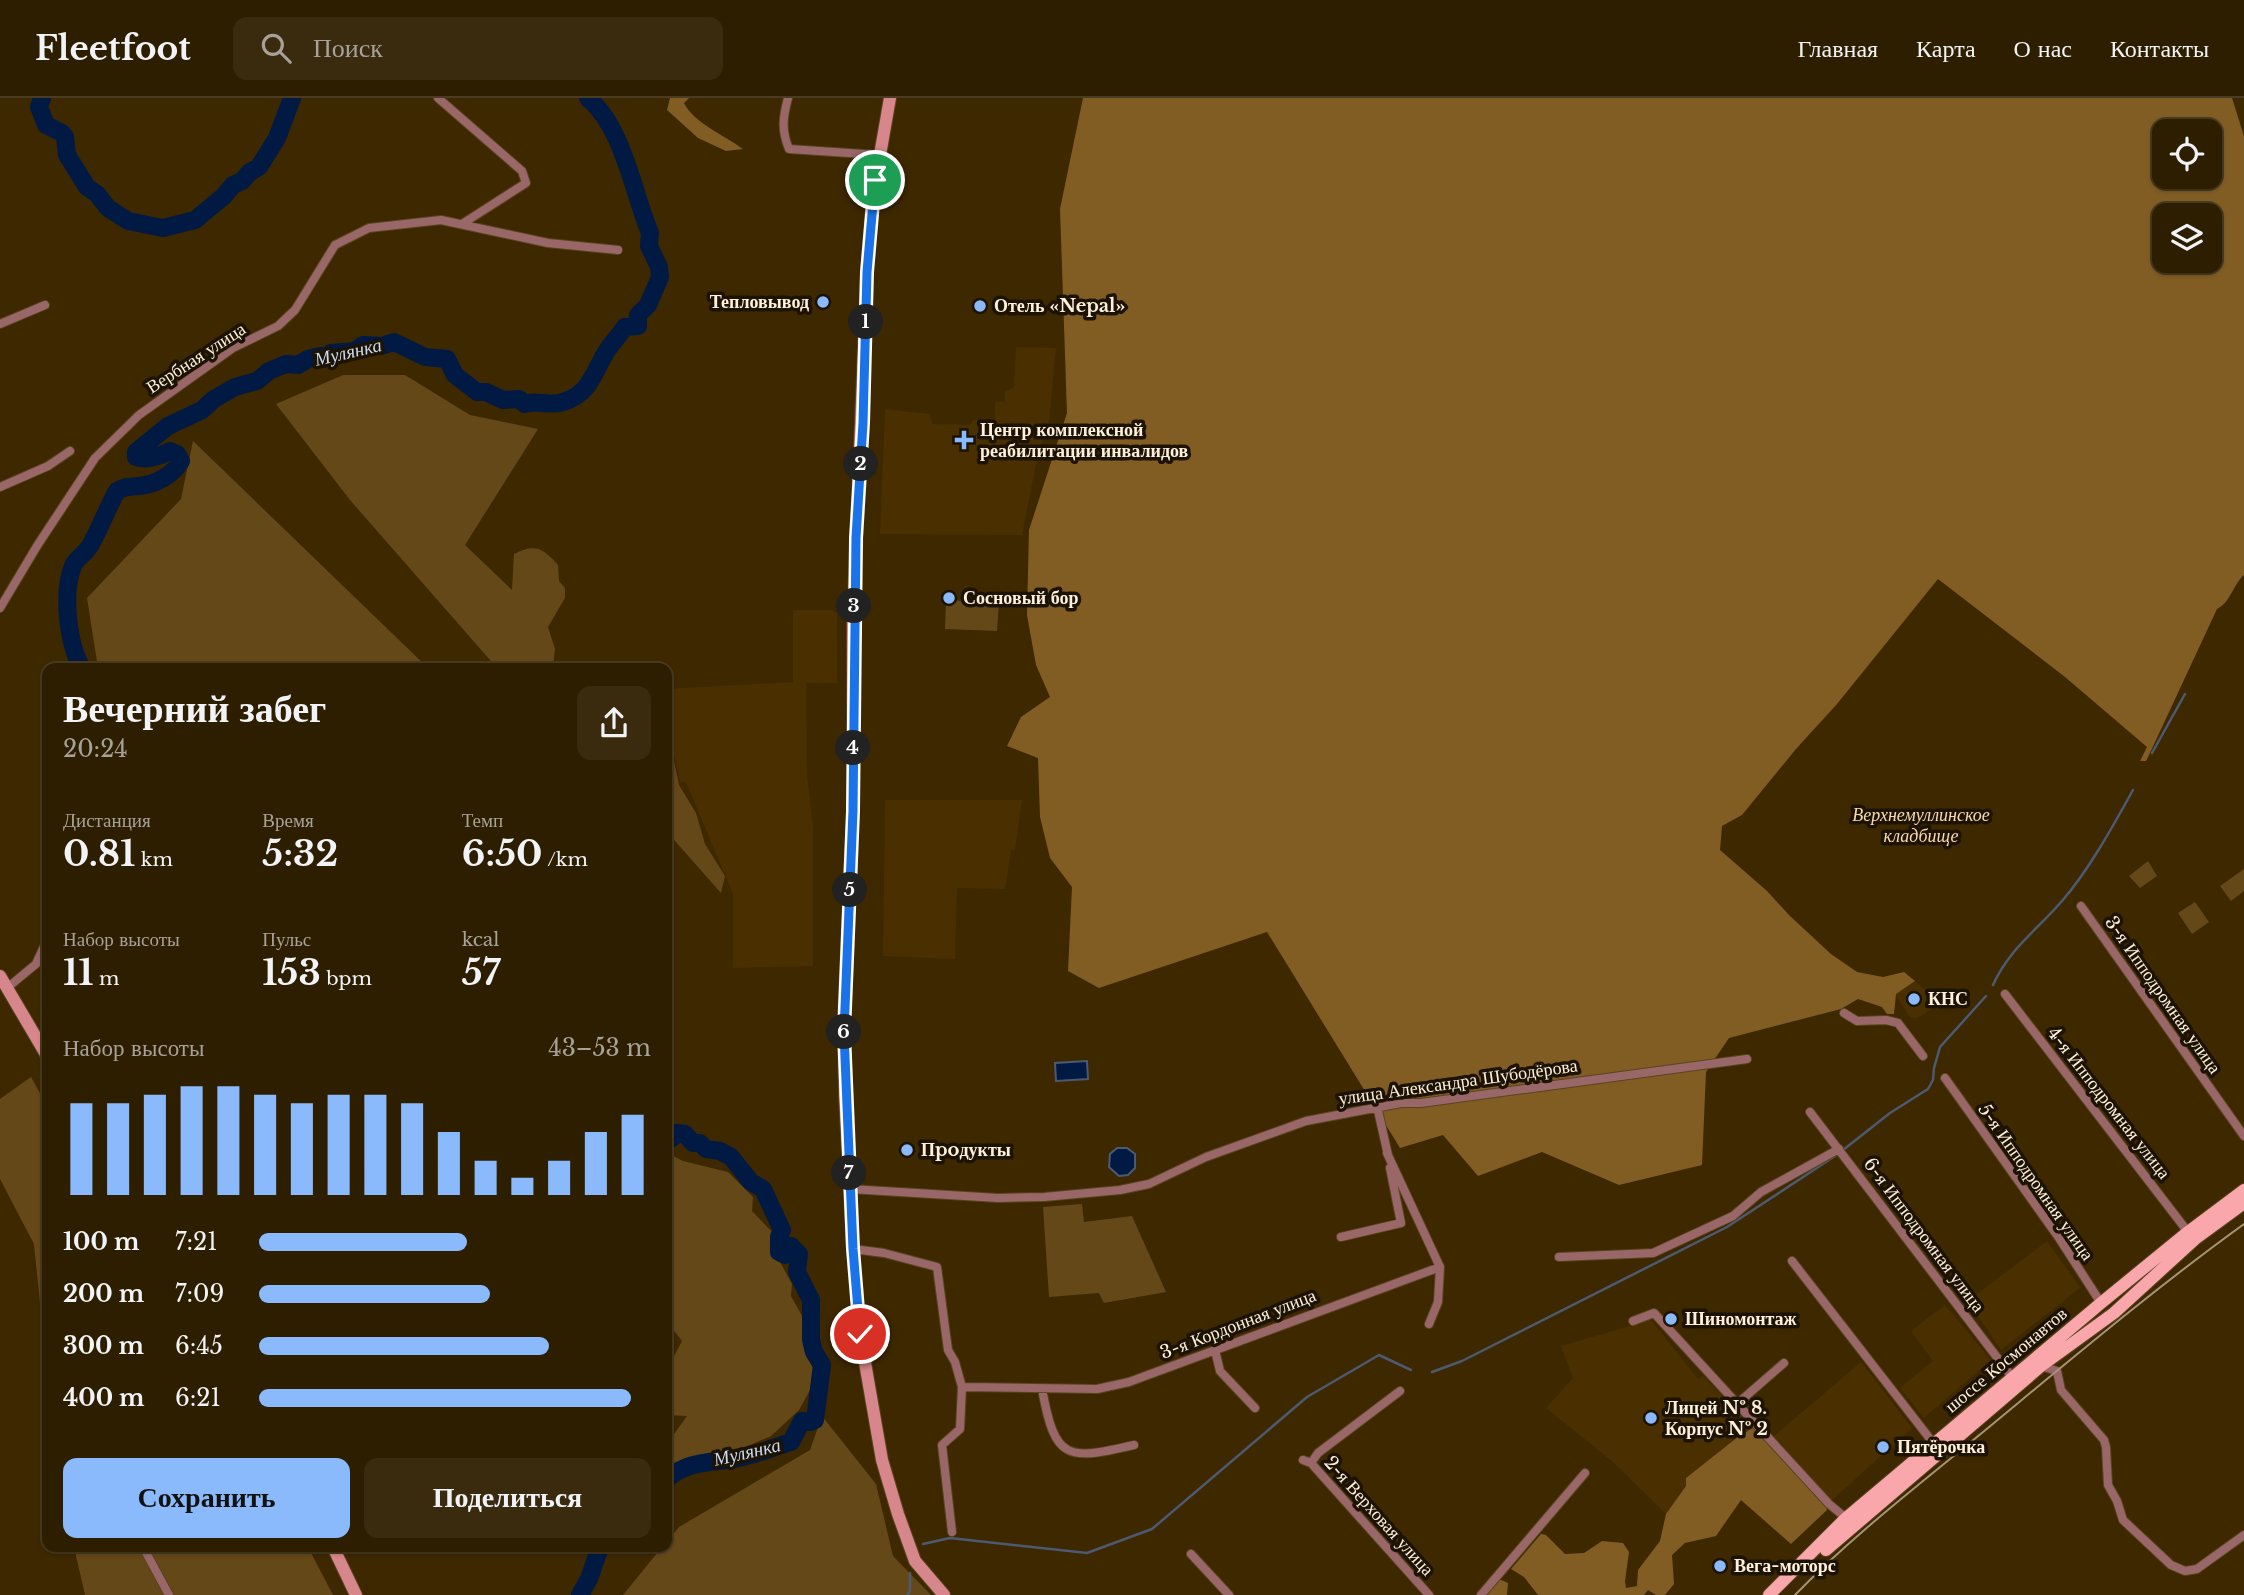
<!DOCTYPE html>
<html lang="ru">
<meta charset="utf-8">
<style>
body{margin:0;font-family:"Libre Baskerville",serif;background:#3a2b0f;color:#f1f3f6;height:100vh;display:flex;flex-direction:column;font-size:26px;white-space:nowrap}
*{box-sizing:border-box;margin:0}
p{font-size:23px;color:#a7a299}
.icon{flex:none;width:38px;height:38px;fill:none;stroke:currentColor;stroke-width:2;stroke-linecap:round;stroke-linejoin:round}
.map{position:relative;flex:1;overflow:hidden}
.drawer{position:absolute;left:42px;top:565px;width:630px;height:889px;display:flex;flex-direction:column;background:#2e1e00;border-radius:14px;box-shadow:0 2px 5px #0004,0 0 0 2px #493c22}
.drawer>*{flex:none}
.tools{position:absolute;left:2152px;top:21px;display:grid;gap:14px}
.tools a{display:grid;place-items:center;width:70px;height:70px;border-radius:14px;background:#2e1e00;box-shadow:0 2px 5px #0004,0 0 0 2px #493c22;font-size:35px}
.pin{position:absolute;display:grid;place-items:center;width:60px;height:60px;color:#fff;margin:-30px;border:4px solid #fff;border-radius:50%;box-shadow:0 2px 7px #0007}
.km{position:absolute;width:35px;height:35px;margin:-18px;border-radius:50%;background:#222;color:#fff;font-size:19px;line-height:35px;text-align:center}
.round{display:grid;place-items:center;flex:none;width:74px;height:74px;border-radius:14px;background:#3a2b0f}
.overview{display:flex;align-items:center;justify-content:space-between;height:119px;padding:0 21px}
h1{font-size:38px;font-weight:700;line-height:52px}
.figures{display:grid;grid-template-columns:repeat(3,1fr);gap:10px;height:119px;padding:7px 21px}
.figures div{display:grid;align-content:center}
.figures b{font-size:35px;font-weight:700}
.figures small{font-size:19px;font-weight:400}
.figures p{font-size:19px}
.chart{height:196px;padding:14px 21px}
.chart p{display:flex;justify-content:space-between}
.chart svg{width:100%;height:126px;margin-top:7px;stroke:#8abafc;stroke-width:6}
.action{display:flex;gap:14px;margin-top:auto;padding:14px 21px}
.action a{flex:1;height:80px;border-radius:14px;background:#8abafc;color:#111;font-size:28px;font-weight:700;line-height:80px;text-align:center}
.action a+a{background:#3a2b0f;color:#f1f3f6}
ul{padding:0 21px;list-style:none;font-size:23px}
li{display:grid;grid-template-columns:112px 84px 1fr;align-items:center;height:52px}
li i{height:18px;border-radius:9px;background:#8abafc}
header{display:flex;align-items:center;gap:42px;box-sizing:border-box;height:98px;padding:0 35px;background:#2e1e00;border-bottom:2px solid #493c22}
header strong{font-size:33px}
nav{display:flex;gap:38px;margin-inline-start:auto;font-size:24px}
.search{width:490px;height:63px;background:#3a2b0f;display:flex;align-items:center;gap:18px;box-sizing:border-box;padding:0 24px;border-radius:14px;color:#a7a299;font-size:26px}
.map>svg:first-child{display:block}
</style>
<header>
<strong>Fleetfoot</strong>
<div class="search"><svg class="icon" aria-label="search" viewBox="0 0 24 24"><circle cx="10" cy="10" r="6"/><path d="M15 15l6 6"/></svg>Поиск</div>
<nav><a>Главная</a><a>Карта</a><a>О нас</a><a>Контакты</a></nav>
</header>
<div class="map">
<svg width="2244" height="1497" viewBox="0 0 2244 1497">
<rect width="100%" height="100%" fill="#3e2800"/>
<path fill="#4a3000" d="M1016 249 1056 250 1049 324 1038 356 1022 437 880 436 885 311 929 316 933 326 970 327 973 322 995 323V304H1005V294L1014 289Z
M793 512H832L837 515V585H806L807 677 813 729V868L733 870V796L686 684H680L667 625V591L793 584Z
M885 702H1022L1015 752H1011L1005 791 957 790 955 861 883 858Z
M1915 883 1940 906 1917 920 1910 919 1895 896Z
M2047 1143 2080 1190 2001 1252 1968 1203Z
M1945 1207 1991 1262 1924 1320 1900 1290 1933 1263 1911 1233Z
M1651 1222 1698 1281 1703 1278 1753 1330 1739 1338 1686 1380 1687 1388 1666 1416 1613 1364 1546 1310 1573 1280 1561 1248Z
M1861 1264 1912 1330 1832 1402 1774 1338Z"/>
<path fill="#654818" d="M343 277H405L470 317 538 331 465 447 512 492 514 456C535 445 543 450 558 467L559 483 565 490V500L548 529 555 551 553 570H497L350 402 276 306Z
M193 343 428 570H98L87 500 181 401Z
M946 502 999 505 997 533 945 531Z
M667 630 679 687 696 715 705 746 725 778 721 795 667 734Z
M2148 763 2157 778 2140 790 2129 778Z
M2244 771V793L2231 803 2220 788Z
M2195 804 2209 824 2192 836 2178 815Z
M31 979 47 1008V1274L34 1146 0 1081V1001Z
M667 1055 683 1063 728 1074 753 1099 752 1113 772 1134V1143L780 1164 792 1186 791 1198 806 1225V1251L813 1271 810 1292 799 1312 771 1338 748 1348 691 1360 667 1374V1346L687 1318 667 1317V1263L673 1260 682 1243 675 1234 667 1228Z
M1082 1106 1084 1124 1132 1118 1166 1194 1104 1205 1099 1195 1049 1199 1043 1109Z
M822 1318 876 1386 893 1458 931 1497H623L662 1449H667V1444L679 1429 810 1352Z
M74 1449H308L333 1497H85Z"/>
<path fill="#815d23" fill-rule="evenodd" d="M670 0H689L684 5C694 25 724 37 743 51L726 53 698 40 667 12Z
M1083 0H2232L2244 38V477C2232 488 2231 504 2217 511L2149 657 2146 663H2140L2147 649 2065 579 1938 481 1837 606 1796 651 1742 717 1722 728 1720 752 1767 793 1790 818 1831 856 1857 874 1883 879 1904 874 1915 883 1896 896 1894 916H1887L1882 909 1858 901 1841 911 1729 940 1706 974 1702 1067 1619 1087 1542 1054 1478 1078 1443 1037 1400 1050 1267 834 1099 890 1068 873 1072 789 1050 760 1040 719 1038 660 1007 648 1021 619 1050 599 1036 567 1027 517 1029 432 1067 315 1060 111ZM2165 33H2210V79H2165ZM2165 117H2210V163H2165Z
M1753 1330 1824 1402 1827 1412 1791 1446 1741 1402 1716 1438 1685 1445 1672 1457 1674 1486 1665 1497H1656L1648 1492 1644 1497H1538L1524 1479 1511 1471 1541 1436 1546 1437 1565 1456 1584 1455 1602 1443 1623 1445 1629 1454 1625 1483 1626 1490 1637 1488 1638 1472 1660 1443 1666 1416 1686 1388V1380L1739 1338Z
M1499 1481 1508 1485 1507 1497H1486Z"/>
<path fill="#001a44" stroke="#4c5a71" stroke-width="2" d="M1087 963 1088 981 1056 983 1055 965Z
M1117 1050H1127L1135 1056V1070L1128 1077 1119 1078 1109 1069 1110 1056Z"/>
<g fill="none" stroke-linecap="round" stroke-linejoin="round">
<path stroke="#4c5a71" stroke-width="2.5" d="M2152 655 2185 596
M1993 887C2009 851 2038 831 2062 803 2089 772 2113 728 2133 692
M1843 1052 1890 1015 1928 991 1933 982 1934 970 1940 949 1986 898
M1432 1274 1462 1263 1727 1129 1838 1056
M923 1446 950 1440 1087 1455 1152 1431 1307 1299 1379 1257 1411 1272
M907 1497 910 1493V1475"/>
<path stroke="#001a44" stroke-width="18" d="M42 0 39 9 46 27 62 35 65 39 67 57 87 89 97 96 108 110 128 123 163 130 195 122 224 98 233 87 242 83 250 74 259 69 277 40 292 0
M82 570C68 547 62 495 73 468 76 460 85 456 90 448 100 430 107 411 117 393 125 388 129 389 138 388 155 387 173 377 181 363L177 356 170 353C160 358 146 363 136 359V354L168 328 202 312 214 301 235 289 257 283 269 273 286 266 298 267 308 261 320 258 328 260 331 255 355 253 363 247 381 248 394 244 425 259 447 261 455 277 477 294H486L503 302 519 301 525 306C537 301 549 309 563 304 591 296 594 272 608 251 614 243 620 236 625 229L638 228V217L648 207 660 179 659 169 649 148 650 135C633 94 623 29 588 0
M667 1038 672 1040 676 1035 685 1036 693 1045H700L706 1051 720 1053 731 1059 751 1084 763 1091 782 1132 779 1139V1154L785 1157 791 1148 799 1156 797 1174 811 1202V1242L814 1254 822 1267 815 1322 811 1324 802 1323 791 1344C771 1350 753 1358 733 1361 708 1365 688 1363 667 1381
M580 1497 589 1481 600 1449"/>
<g stroke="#59441f" stroke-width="10">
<path id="street" d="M438 0 522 73 526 85 462 126
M788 0C783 19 781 32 789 51L879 57
M0 226 45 207
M0 389 48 368 70 353
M0 510 37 448 95 360 139 317 233 250 278 228 295 212 335 147 369 130 441 122 548 145 618 152
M2081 808 2244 1038
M7 890 36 866 47 842
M2005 896 2188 1134
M1844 915 1857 923 1886 922 1898 925 1923 958
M1945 980 2059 1140 2101 1205
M1377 1008 1388 1057
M1810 1014 2012 1279
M1387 1055 1440 1169 1438 1204 1429 1226
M850 1091 998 1100 1044 1099 1120 1092 1149 1086 1206 1059 1306 1023 1401 1005H1421L1747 961
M1341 1139 1401 1125 1390 1070
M853 1151 884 1155 937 1169 948 1252 955 1264 962 1289 960 1331 942 1347 952 1434
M1559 1159 1653 1155 1733 1118 1761 1094 1839 1051
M1792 1163 1934 1346
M1633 1223 1654 1215 1829 1406 1846 1420
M1215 1252 1220 1273 1255 1310
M2041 1268 2057 1273 2061 1292 2104 1342 2106 1349 2108 1387 2117 1403 2123 1422 2171 1467 2185 1473 2197 1471 2244 1437
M962 1289 1097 1291 1129 1284 1440 1169
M1042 1291C1055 1362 1066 1363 1134 1347
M1738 1305 1784 1265
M1303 1362 1311 1365 1429 1497
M1311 1365 1318 1355 1400 1293
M143 1449 169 1497
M1191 1456 1229 1497
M1481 1497 1585 1375"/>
</g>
<g stroke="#59441f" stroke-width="14">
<path id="secondary" d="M890 0 873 97 867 174 853 527V713L844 923 845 997 853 1151 860 1236 882 1362 898 1416 915 1463 944 1497
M0 878 47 958
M333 1449 356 1497"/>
</g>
<g stroke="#59441f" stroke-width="14">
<path id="primary" d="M1826 1452 2041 1268 2114 1215 2195 1141 2244 1105
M1769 1497 1846 1420 2101 1205 2188 1134 2244 1092"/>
</g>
<use href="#street" stroke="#9a6769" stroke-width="8"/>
<use href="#secondary" stroke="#d7878b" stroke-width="12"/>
<use href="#primary" stroke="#faa7ab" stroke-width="12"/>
<path stroke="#a49375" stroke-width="2" d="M1795 1497C1853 1437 1919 1387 1983 1334 2069 1263 2154 1191 2244 1126"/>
</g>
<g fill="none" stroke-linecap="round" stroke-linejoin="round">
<g stroke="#fff" stroke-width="14">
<path id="route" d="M860 1236 853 1151 844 935 853 713 856 440 863 325 867 174 875 82"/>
</g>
<use href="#route" stroke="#1a73e8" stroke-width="9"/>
</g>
<g fill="#8abafc" stroke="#1d1305" stroke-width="2.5">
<circle cx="823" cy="204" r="7"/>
<circle cx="980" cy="208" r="7"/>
<path d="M960.5 331.5h7v7h7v7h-7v7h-7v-7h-7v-7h7z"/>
<circle cx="949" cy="500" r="7"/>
<circle cx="1914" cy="901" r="7"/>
<circle cx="907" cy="1052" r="7"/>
<circle cx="1671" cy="1221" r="7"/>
<circle cx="1651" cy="1320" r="7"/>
<circle cx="1883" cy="1349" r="7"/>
<circle cx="1720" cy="1468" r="7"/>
</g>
<g text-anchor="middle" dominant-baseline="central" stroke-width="7" stroke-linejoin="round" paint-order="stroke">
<g font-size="18" font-weight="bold" fill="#fef0db" stroke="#1d1305" text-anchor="start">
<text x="809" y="204" text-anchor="end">Тепловывод</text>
<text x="994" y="208">Отель «Nepal»</text>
<text x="980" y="332">Центр комплексной<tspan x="980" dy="21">реабилитации инвалидов</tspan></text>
<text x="963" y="500">Сосновый бор</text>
<text x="1928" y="901">КНС</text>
<text x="921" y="1052">Пpoдукты</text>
<text x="1685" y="1221">Шиномонтаж</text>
<text x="1665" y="1310">Лицей № 8.<tspan x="1665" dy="21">Корпус № 2</tspan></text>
<text x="1897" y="1349">Пятёрочка</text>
<text x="1734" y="1468">Вега-моторс</text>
</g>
<g font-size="18" fill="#fef0db" stroke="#1d1305">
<text transform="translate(196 260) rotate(-33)">Вербная улица</text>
<text transform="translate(2163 897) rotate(55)">3-я Ипподромная улица</text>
<text transform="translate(1458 984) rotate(-8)">улица Александра Шубодёрова</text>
<text transform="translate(2109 1005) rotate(52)">4-я Ипподромная улица</text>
<text transform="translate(2036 1084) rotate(55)">5-я Ипподромная улица</text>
<text transform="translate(1924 1137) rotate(53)">6-я Ипподромная улица</text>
<text transform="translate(1238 1226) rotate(-21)">3-я Кордонная улица</text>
<text transform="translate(2006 1262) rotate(-40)">шоссе Космонавтов</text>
<text transform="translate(1379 1418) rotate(48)">2-я Верховая улица</text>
</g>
<g font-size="18" font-style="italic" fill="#fadaac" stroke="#1d1305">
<text x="1921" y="717">Верхнемуллинское<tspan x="1921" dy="21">кладбище</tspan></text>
</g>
<g font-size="19" font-style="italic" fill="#cbdcf2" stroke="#1d1305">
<text transform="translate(348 254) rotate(-13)">Мулянка</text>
<text transform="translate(747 1354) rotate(-13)">Мулянка</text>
</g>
</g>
</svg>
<div class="tools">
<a><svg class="icon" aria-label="locate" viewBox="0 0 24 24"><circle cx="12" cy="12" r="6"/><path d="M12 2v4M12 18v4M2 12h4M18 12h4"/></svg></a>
<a><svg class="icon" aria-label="layers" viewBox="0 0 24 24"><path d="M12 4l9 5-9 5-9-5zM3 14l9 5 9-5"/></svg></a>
</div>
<div class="pin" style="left:875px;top:82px;background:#1e9e55"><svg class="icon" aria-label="arrive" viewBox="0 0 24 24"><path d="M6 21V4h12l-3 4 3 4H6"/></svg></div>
<div class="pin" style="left:860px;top:1236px;background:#d93025"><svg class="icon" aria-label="check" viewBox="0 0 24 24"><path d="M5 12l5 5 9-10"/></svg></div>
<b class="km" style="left:866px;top:224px">1</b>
<b class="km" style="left:861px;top:366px">2</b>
<b class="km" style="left:854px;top:508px">3</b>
<b class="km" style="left:853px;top:650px">4</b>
<b class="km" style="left:850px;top:792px">5</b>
<b class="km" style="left:844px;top:934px">6</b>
<b class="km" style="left:849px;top:1075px">7</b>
<section class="drawer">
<div class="overview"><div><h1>Вечерний забег</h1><p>20:24</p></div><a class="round"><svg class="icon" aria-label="share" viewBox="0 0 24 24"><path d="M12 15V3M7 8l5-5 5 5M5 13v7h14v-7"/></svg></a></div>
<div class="figures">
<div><p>Дистанция</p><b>0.81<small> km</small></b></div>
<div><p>Время</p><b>5:32</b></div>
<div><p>Темп</p><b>6:50<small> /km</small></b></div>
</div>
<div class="figures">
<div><p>Набор высоты</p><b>11<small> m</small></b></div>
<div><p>Пульс</p><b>153<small> bpm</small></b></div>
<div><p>kcal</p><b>57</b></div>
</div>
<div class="chart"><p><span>Набор высоты</span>43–53 m</p>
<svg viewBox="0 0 160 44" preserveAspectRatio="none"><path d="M5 44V12M15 44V12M25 44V9M35 44V6M45 44V6M55 44V9M65 44V12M75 44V9M85 44V9M95 44V12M105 44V22M115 44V32M125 44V38M135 44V32M145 44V22M155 44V16"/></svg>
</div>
<ul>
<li><b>100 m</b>7:21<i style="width:53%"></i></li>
<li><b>200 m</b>7:09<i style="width:59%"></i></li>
<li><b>300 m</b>6:45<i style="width:74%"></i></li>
<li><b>400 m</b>6:21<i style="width:95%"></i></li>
</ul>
<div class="action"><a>Сохранить</a><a>Поделиться</a></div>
</section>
</div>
